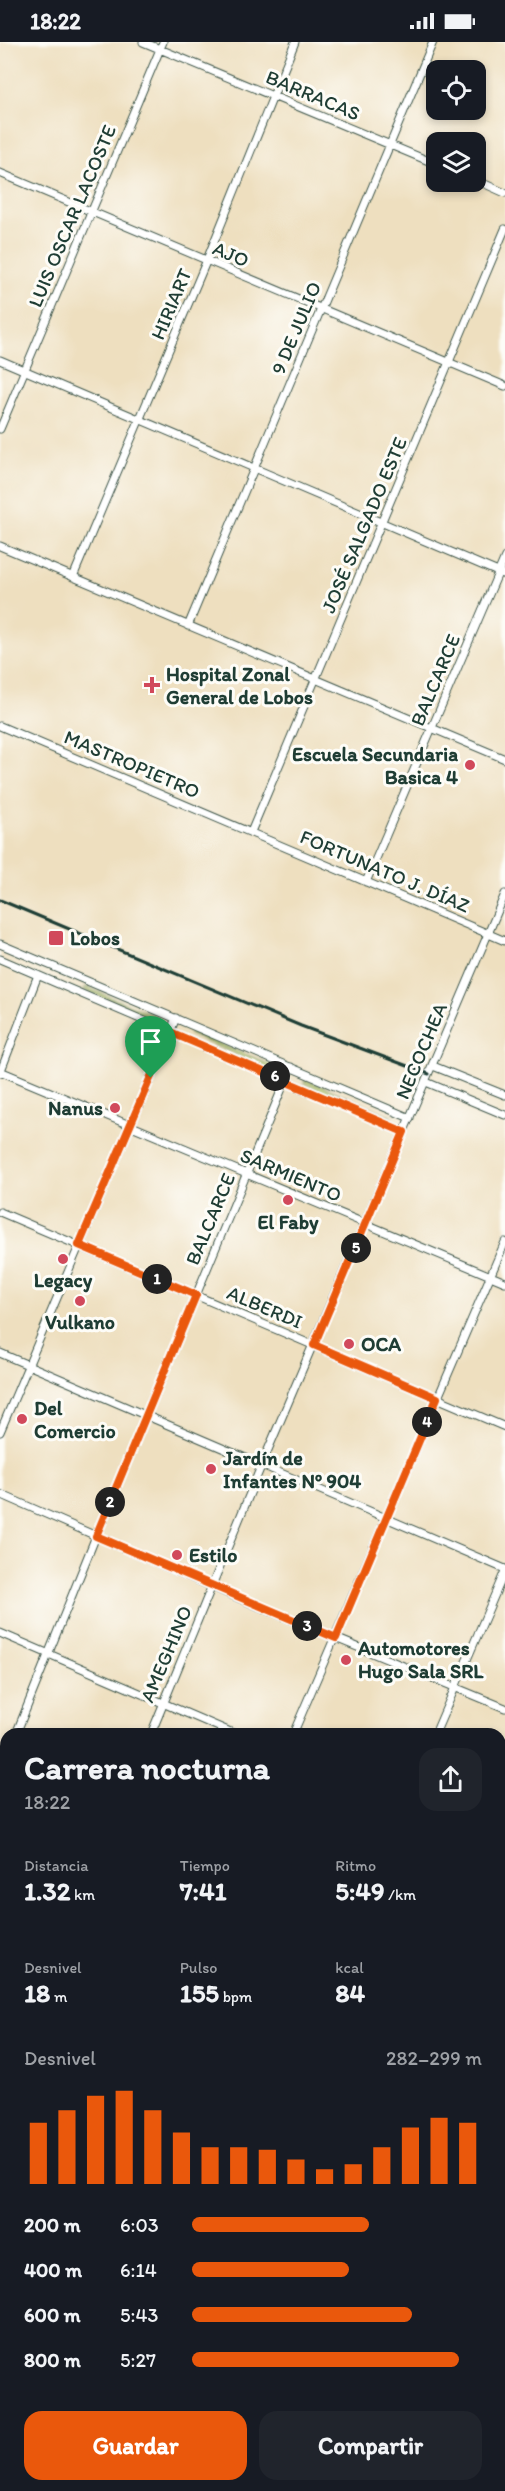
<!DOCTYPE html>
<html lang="es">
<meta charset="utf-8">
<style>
body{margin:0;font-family:Itim,sans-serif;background:#20242c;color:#f1f3f6;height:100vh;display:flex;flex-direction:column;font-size:22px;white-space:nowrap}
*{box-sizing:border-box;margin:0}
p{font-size:20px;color:#9ea1a6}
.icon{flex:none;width:33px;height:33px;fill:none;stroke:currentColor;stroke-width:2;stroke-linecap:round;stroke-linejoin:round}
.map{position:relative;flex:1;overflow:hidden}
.panel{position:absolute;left:0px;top:1686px;width:506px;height:764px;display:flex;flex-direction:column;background:#171b24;border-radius:18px 18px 0 0;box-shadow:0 3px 9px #0003}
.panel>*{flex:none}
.controls{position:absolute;left:426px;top:18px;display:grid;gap:12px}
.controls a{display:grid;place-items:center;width:60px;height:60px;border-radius:12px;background:#171b24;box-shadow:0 3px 9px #0003;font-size:30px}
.pin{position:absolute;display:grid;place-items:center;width:51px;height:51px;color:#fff;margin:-62px -26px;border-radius:50% 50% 50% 0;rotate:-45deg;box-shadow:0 0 6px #0007}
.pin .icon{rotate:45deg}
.km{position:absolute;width:30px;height:30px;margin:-15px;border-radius:50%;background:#222;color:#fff;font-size:16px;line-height:30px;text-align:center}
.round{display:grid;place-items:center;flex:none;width:63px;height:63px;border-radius:18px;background:#20242c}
.head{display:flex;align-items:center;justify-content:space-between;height:102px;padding:0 24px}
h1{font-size:33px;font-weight:700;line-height:45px}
.stats{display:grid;grid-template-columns:repeat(3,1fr);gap:9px;height:102px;padding:6px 24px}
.stats div{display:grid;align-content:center}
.stats b{font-size:26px;font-weight:700}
.stats small{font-size:16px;font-weight:400}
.stats p{font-size:16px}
.chart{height:168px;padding:12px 24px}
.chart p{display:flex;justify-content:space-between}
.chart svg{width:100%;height:108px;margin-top:6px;stroke:#ea580c;stroke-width:6}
.primary-button{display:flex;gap:12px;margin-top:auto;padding:12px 24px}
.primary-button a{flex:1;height:69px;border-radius:18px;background:#ea580c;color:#fff;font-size:24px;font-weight:700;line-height:69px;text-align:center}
.primary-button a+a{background:#20242c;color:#f1f3f6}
ul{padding:0 24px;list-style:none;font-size:20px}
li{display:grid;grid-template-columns:96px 72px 1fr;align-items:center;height:45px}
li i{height:15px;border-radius:8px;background:#ea580c}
.status{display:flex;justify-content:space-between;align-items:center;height:42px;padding:0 30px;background:#171b24;direction:ltr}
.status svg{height:16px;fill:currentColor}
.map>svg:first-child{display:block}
</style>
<div class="status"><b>18:22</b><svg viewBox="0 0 49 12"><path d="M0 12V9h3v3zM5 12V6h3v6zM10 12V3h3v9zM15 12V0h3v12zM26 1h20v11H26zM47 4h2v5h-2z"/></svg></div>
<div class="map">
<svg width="505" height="2449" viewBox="0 0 505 2449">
<rect width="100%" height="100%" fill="#fdfcf7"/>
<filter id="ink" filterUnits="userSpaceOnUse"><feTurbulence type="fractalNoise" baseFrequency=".0167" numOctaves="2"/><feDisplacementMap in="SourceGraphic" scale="12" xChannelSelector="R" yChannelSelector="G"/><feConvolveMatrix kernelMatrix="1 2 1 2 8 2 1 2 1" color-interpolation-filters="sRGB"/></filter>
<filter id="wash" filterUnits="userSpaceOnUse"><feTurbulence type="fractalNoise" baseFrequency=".008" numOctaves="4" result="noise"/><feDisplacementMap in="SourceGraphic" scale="24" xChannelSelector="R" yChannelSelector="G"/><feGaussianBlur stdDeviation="1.35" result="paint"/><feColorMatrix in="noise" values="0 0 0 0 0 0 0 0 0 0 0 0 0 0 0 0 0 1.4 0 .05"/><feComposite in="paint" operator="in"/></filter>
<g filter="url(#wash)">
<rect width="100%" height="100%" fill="#eedfbf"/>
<path fill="#b9c96c" stroke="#6c8350" stroke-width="1.5" d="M86 945 156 974 157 977 155 978 84 948Z
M190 989 271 1023 272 1026 269 1027 189 992Z
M306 1037 390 1074 391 1077 388 1078 304 1041Z"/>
</g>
<g filter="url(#ink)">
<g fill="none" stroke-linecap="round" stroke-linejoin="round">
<g stroke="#3e5549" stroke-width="9">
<path id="street" d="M143 0 436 122
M0 131 505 344
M476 138 505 151
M0 318 505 533
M0 387 163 0
M0 504 505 717
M73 535 206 220 295 0
M188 584 433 0
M0 684 505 899
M251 790 505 187
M366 840 505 515
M0 902 410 1076
M0 917 404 1090
M433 1024 505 1053
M0 1029 505 1240
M0 1031 38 933
M426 1040 505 1073
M0 1170 505 1385
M0 1311 505 1527
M0 1390 176 976
M0 1452 229 1552 505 1666
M0 1591 235 1692
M16 1692 96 1494 291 1025
M151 1692 262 1422 505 852
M293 1692 505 1200
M435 1692 505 1529
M0 1730 6 1715
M0 1747 6 1750
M500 1804 505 1806
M0 1884 6 1887
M500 1946 505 1948
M500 1978 505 1966
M0 2016 6 2018
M0 2046 6 2032
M500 2092 505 2094
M0 2164 6 2166
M500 2224 505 2226
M0 2339 6 2341
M500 2375 505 2378
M0 2388 6 2373
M246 2444 260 2449
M120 2449 123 2444
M283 2449 285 2444"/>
</g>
<use href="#street" stroke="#fff" stroke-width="7"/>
<path stroke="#1f3d34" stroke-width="3" d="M0 858 301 984 429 1032"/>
</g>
</g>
<g fill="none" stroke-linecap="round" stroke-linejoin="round" filter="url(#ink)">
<g stroke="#fff" stroke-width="12">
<path id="route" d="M170 990 404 1090 314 1303 437 1356 336 1596 96 1494 196 1253 79 1203Z"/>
</g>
<use href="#route" stroke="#ea580c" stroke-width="8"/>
</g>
<g fill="#d1495b" stroke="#fdfcf7" stroke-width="2">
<path d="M149 634h6v6h6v6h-6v6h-6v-6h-6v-6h6z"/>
<circle cx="470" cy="723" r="6"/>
<rect x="48" y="888" width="16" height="16" rx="3"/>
<circle cx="115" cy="1066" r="6"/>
<circle cx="288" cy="1158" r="6"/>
<circle cx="63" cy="1217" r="6"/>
<circle cx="80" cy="1259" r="6"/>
<circle cx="349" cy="1302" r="6"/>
<circle cx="22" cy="1377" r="6"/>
<circle cx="211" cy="1427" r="6"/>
<circle cx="177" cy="1513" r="6"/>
<circle cx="346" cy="1618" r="6"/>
</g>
<g text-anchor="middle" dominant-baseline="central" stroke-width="6" stroke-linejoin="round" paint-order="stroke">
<g font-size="20" fill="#1f3d34" stroke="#fdfcf7">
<text transform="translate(313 53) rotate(23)">BARRACAS</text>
<text transform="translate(72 174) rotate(-67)">LUIS OSCAR LACOSTE</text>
<text transform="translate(231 212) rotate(23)">AJO</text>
<text transform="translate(171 262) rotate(-67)">HIRIART</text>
<text transform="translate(296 286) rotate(-67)">9 DE JULIO</text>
<text transform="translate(364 483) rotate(-67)">JOSÉ SALGADO ESTE</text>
<text transform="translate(435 638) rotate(-67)">BALCARCE</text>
<text transform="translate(132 722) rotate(23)">MASTROPIETRO</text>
<text transform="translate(385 829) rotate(23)">FORTUNATO J. DÍAZ</text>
<text transform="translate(421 1009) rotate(-67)">NECOCHEA</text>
<text transform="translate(291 1133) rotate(23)">SARMIENTO</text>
<text transform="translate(210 1177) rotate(-67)">BALCARCE</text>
<text transform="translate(265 1265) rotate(23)">ALBERDI</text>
<text transform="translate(166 1612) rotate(-67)">AMEGHINO</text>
</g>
<g font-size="20" font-weight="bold" fill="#1f3d34" stroke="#fdfcf7" text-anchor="start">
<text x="166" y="632">Hospital Zonal<tspan x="166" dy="23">General de Lobos</tspan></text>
<text x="458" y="712" text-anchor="end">Escuela Secundaria<tspan x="458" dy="23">Basica 4</tspan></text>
<text x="70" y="896">Lobos</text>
<text x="103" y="1066" text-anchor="end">Nanus</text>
<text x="288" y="1180" text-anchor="middle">El Faby</text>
<text x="63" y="1238" text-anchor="middle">Legacy</text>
<text x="80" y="1280" text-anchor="middle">Vulkano</text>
<text x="361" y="1302">OCA</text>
<text x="34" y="1366">Del<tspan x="34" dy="23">Comercio</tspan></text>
<text x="223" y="1416">Jardín de<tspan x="223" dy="23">Infantes Nº 904</tspan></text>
<text x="189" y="1513">Estilo</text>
<text x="358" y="1606">Automotores<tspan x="358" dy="23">Hugo Sala SRL</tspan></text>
</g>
</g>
</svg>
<div class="controls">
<a><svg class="icon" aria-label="locate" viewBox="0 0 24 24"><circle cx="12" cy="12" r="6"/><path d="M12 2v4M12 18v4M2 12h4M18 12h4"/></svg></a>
<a><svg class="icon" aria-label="layers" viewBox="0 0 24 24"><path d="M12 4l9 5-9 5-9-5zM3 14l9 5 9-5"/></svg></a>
</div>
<div class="pin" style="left:151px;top:1036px;background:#1e9e55"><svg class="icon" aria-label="arrive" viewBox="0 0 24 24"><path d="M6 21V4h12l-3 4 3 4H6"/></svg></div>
<b class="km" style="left:157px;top:1237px">1</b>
<b class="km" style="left:110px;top:1460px">2</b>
<b class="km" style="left:307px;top:1584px">3</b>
<b class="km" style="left:427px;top:1380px">4</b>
<b class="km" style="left:356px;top:1206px">5</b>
<b class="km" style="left:275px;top:1034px">6</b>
<section class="panel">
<div class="head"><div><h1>Carrera nocturna</h1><p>18:22</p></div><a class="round"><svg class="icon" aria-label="share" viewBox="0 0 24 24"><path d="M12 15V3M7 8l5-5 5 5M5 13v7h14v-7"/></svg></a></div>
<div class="stats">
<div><p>Distancia</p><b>1.32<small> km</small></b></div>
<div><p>Tiempo</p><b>7:41</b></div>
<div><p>Ritmo</p><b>5:49<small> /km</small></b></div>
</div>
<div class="stats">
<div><p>Desnivel</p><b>18<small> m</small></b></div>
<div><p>Pulso</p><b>155<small> bpm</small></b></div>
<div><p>kcal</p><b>84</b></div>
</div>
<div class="chart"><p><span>Desnivel</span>282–299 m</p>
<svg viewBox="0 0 160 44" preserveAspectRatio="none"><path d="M5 44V19M15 44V14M25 44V8M35 44V6M45 44V14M55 44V23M65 44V29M75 44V29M85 44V30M95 44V34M105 44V38M115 44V36M125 44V29M135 44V21M145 44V17M155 44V19"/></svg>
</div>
<ul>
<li><b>200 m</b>6:03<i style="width:61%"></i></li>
<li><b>400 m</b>6:14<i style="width:54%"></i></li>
<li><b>600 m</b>5:43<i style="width:76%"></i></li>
<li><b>800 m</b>5:27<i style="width:92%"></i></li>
</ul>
<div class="primary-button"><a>Guardar</a><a>Compartir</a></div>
</section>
</div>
